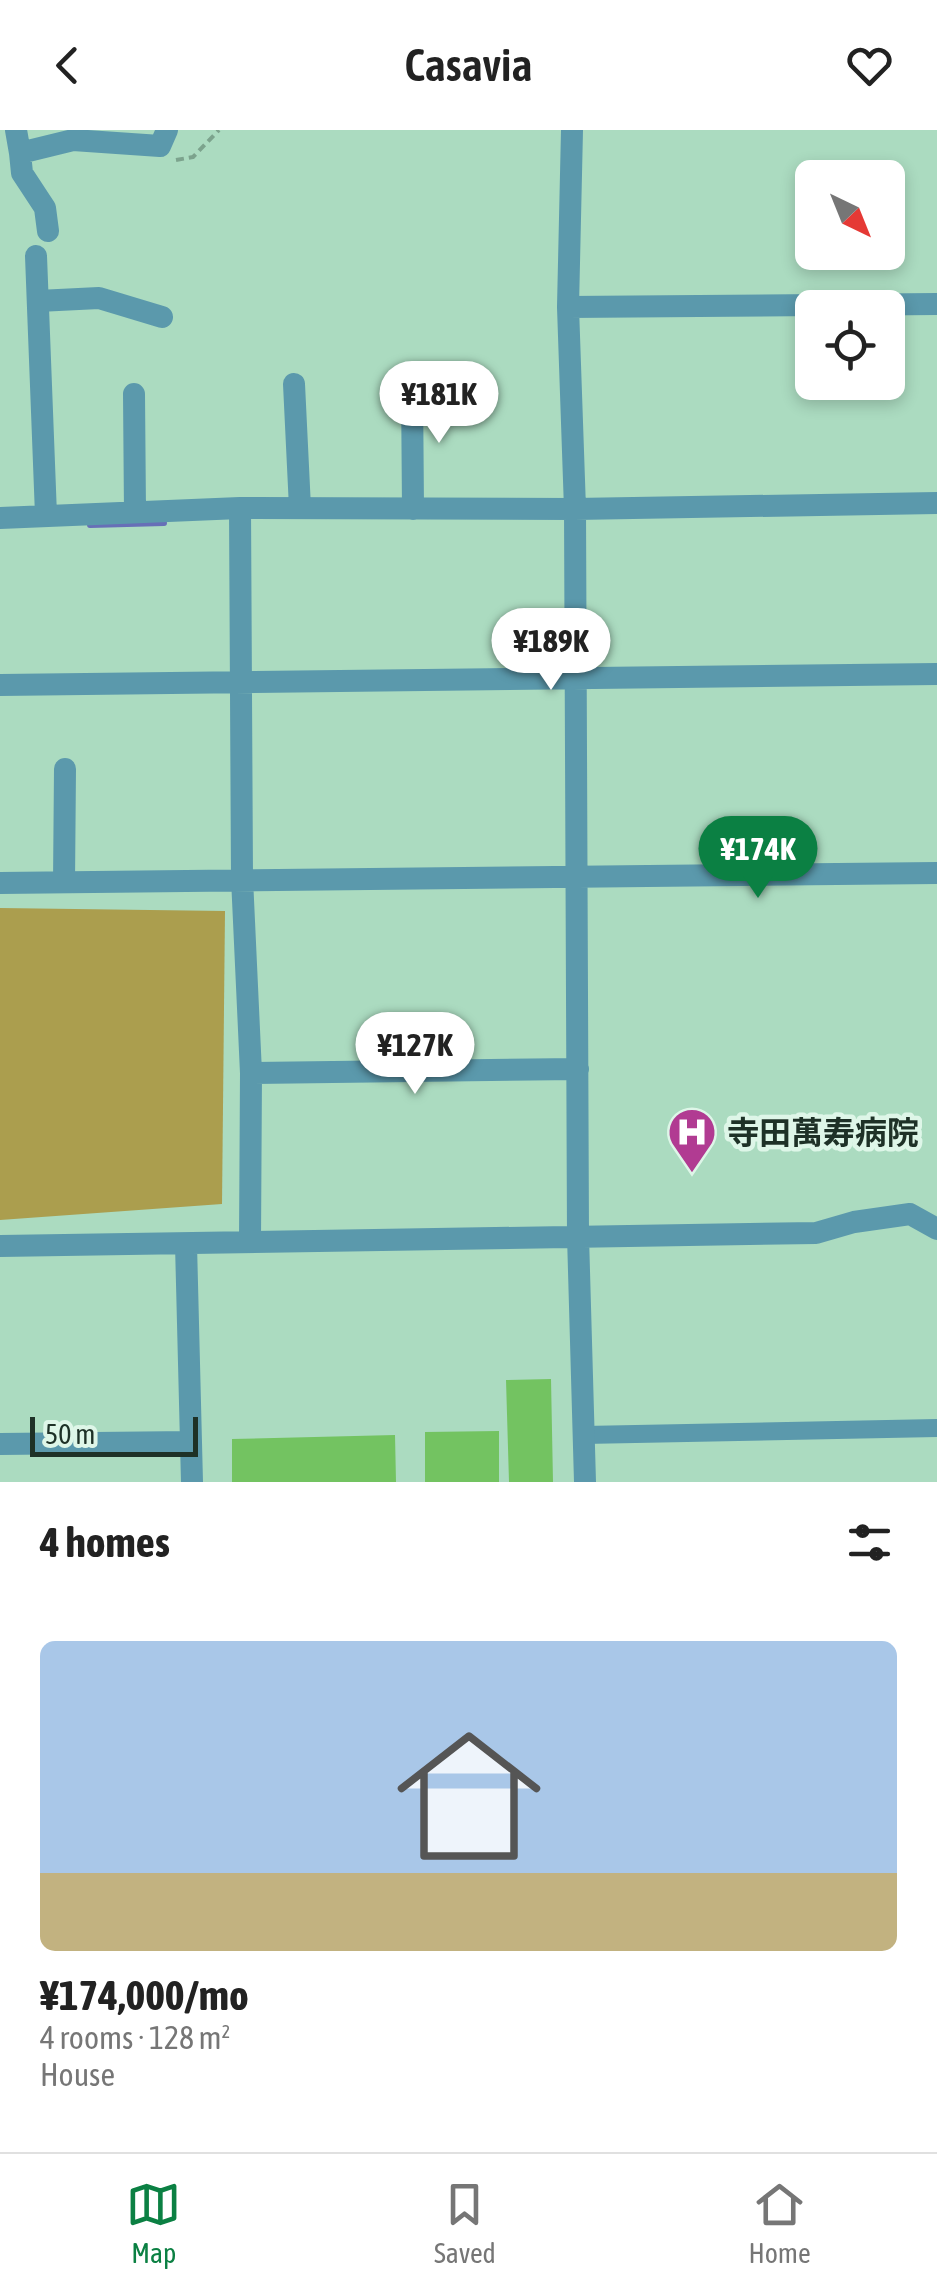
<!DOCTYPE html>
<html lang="en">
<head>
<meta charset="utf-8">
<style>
  body { margin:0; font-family:"Asap Condensed","Noto Sans JP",sans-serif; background:#f6f6f6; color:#222; height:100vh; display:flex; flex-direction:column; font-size:38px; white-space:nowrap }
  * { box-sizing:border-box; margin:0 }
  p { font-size:32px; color:#767676 }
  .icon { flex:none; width:55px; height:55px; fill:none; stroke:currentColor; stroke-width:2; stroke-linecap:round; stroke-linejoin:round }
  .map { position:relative; height:1352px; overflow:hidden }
  .sheet { display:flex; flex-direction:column; background:#fff; flex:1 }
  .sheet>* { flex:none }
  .needle { width:65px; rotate:137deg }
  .tools { position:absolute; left:795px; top:30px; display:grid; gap:20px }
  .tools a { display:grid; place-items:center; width:110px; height:110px; border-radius:15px; background:#fff; box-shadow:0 5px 15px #0003; font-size:50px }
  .scale { position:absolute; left:30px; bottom:25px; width:168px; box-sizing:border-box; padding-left:10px; border:5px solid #1e3127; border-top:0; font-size:28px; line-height:35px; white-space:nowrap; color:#1e3127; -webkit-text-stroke:8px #def6e8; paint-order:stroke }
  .price { position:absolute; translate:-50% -85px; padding:0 22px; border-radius:35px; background:#fff; color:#222; font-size:32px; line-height:65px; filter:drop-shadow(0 2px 5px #0008) }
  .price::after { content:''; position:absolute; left:50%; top:60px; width:30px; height:22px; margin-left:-15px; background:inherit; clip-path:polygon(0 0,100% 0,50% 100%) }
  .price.current { background:#0b8043; color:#fff }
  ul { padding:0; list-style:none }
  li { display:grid; align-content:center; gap:20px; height:530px; padding:0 40px }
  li+li { border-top:2px solid #e0e0e0 }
  li span { display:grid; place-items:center; height:310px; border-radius:15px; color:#555 }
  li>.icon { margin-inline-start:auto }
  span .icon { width:180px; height:180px; fill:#fffc; stroke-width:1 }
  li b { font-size:42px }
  h2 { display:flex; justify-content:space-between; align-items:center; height:120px; padding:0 40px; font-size:42px }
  header { display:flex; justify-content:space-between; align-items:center; height:130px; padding:0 40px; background:#fff; font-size:45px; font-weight:600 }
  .dock { display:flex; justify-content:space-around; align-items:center; height:140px; border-top:2px solid #e0e0e0; background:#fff; font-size:28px; color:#767676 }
  .dock a { display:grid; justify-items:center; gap:5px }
  .dock .current { color:#0b8043 }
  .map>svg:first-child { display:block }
</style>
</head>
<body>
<header><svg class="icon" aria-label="back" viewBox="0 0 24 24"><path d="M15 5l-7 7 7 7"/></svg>Casavia<svg class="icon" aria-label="heart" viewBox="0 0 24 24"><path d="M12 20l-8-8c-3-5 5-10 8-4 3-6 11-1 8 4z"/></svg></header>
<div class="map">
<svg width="937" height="1352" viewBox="0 0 937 1352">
  <rect width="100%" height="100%" fill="#abdbc0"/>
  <path fill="#ab9e4e" d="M0 778 225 781 222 1074 0 1090Z"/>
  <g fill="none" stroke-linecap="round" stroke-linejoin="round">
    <path stroke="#676fb7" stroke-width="6" d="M90 395 164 393"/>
  </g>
  <path fill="#73c361" d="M551 1249 553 1352H509L506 1250Z
    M499 1301V1352H425V1302Z
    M395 1305 396 1352H232V1309Z"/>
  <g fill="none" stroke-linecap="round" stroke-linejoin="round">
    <path stroke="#7ca38d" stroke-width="4" stroke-dasharray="8 5" stroke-linecap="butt" d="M176 30 193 27 219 0"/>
    <path stroke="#5b99ac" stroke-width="18" d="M584 1305 937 1298"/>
    <path stroke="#5b99ac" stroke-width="22" d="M16 0 20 23 73 10 160 16 167 0
      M572 0 568 177 575 379 578 1106 585 1352
      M20 23 22 43 45 78 48 101
      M36 126 46 385
      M38 171 99 168 162 187
      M568 177 937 174
      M294 254 300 378
      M412 255 413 379
      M134 264 135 382
      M240 378 242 748 251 943 250 1111
      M0 388 240 378 575 379 937 373
      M0 555 937 544
      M64 752 65 639
      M0 753 937 743
      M251 943 578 939
      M186 1114 192 1352
      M0 1116 816 1103 854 1092 910 1084 937 1099
      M0 1314 190 1312"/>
  </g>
  <defs>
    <g id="hospital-pin" transform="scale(2.5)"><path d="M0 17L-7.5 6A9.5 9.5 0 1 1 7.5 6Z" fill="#b13b92" stroke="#def6e8"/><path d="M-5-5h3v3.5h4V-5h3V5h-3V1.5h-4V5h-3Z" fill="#fff"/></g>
  </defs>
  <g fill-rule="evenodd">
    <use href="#hospital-pin" x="692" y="1002"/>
  </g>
  <g text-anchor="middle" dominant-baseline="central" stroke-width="9" stroke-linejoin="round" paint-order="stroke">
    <g font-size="32" font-weight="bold" fill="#1e3127" stroke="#def6e8" text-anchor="start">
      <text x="727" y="1002">寺田萬寿病院</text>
    </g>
  </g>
</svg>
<div class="tools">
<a><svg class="needle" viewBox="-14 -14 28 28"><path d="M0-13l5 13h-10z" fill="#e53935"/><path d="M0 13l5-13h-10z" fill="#767676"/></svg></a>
<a><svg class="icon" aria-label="locate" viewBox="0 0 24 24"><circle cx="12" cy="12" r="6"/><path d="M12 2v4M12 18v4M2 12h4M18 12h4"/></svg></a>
</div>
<div class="scale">50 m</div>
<b class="price" style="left:439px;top:316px">¥181K</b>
<b class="price" style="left:551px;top:563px">¥189K</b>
<b class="price current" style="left:758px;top:771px">¥174K</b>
<b class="price" style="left:415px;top:967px">¥127K</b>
</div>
<section class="sheet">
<h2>4 homes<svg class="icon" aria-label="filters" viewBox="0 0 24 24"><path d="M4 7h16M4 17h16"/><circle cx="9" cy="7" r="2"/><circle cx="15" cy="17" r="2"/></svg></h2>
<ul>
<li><span style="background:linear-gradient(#a9c7e8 75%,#c2b280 0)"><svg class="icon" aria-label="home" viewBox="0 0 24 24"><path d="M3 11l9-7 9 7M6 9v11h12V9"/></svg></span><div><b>¥174,000/mo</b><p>4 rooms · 128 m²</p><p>House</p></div></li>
</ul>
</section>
<nav class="dock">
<a class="current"><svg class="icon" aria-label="map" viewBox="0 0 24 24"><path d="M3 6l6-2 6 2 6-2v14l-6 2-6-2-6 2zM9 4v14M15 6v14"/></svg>Map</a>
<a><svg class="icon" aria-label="saved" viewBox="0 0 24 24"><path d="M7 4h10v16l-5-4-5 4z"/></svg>Saved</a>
<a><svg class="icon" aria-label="home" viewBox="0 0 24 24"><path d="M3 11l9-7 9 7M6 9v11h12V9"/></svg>Home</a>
</nav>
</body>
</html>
